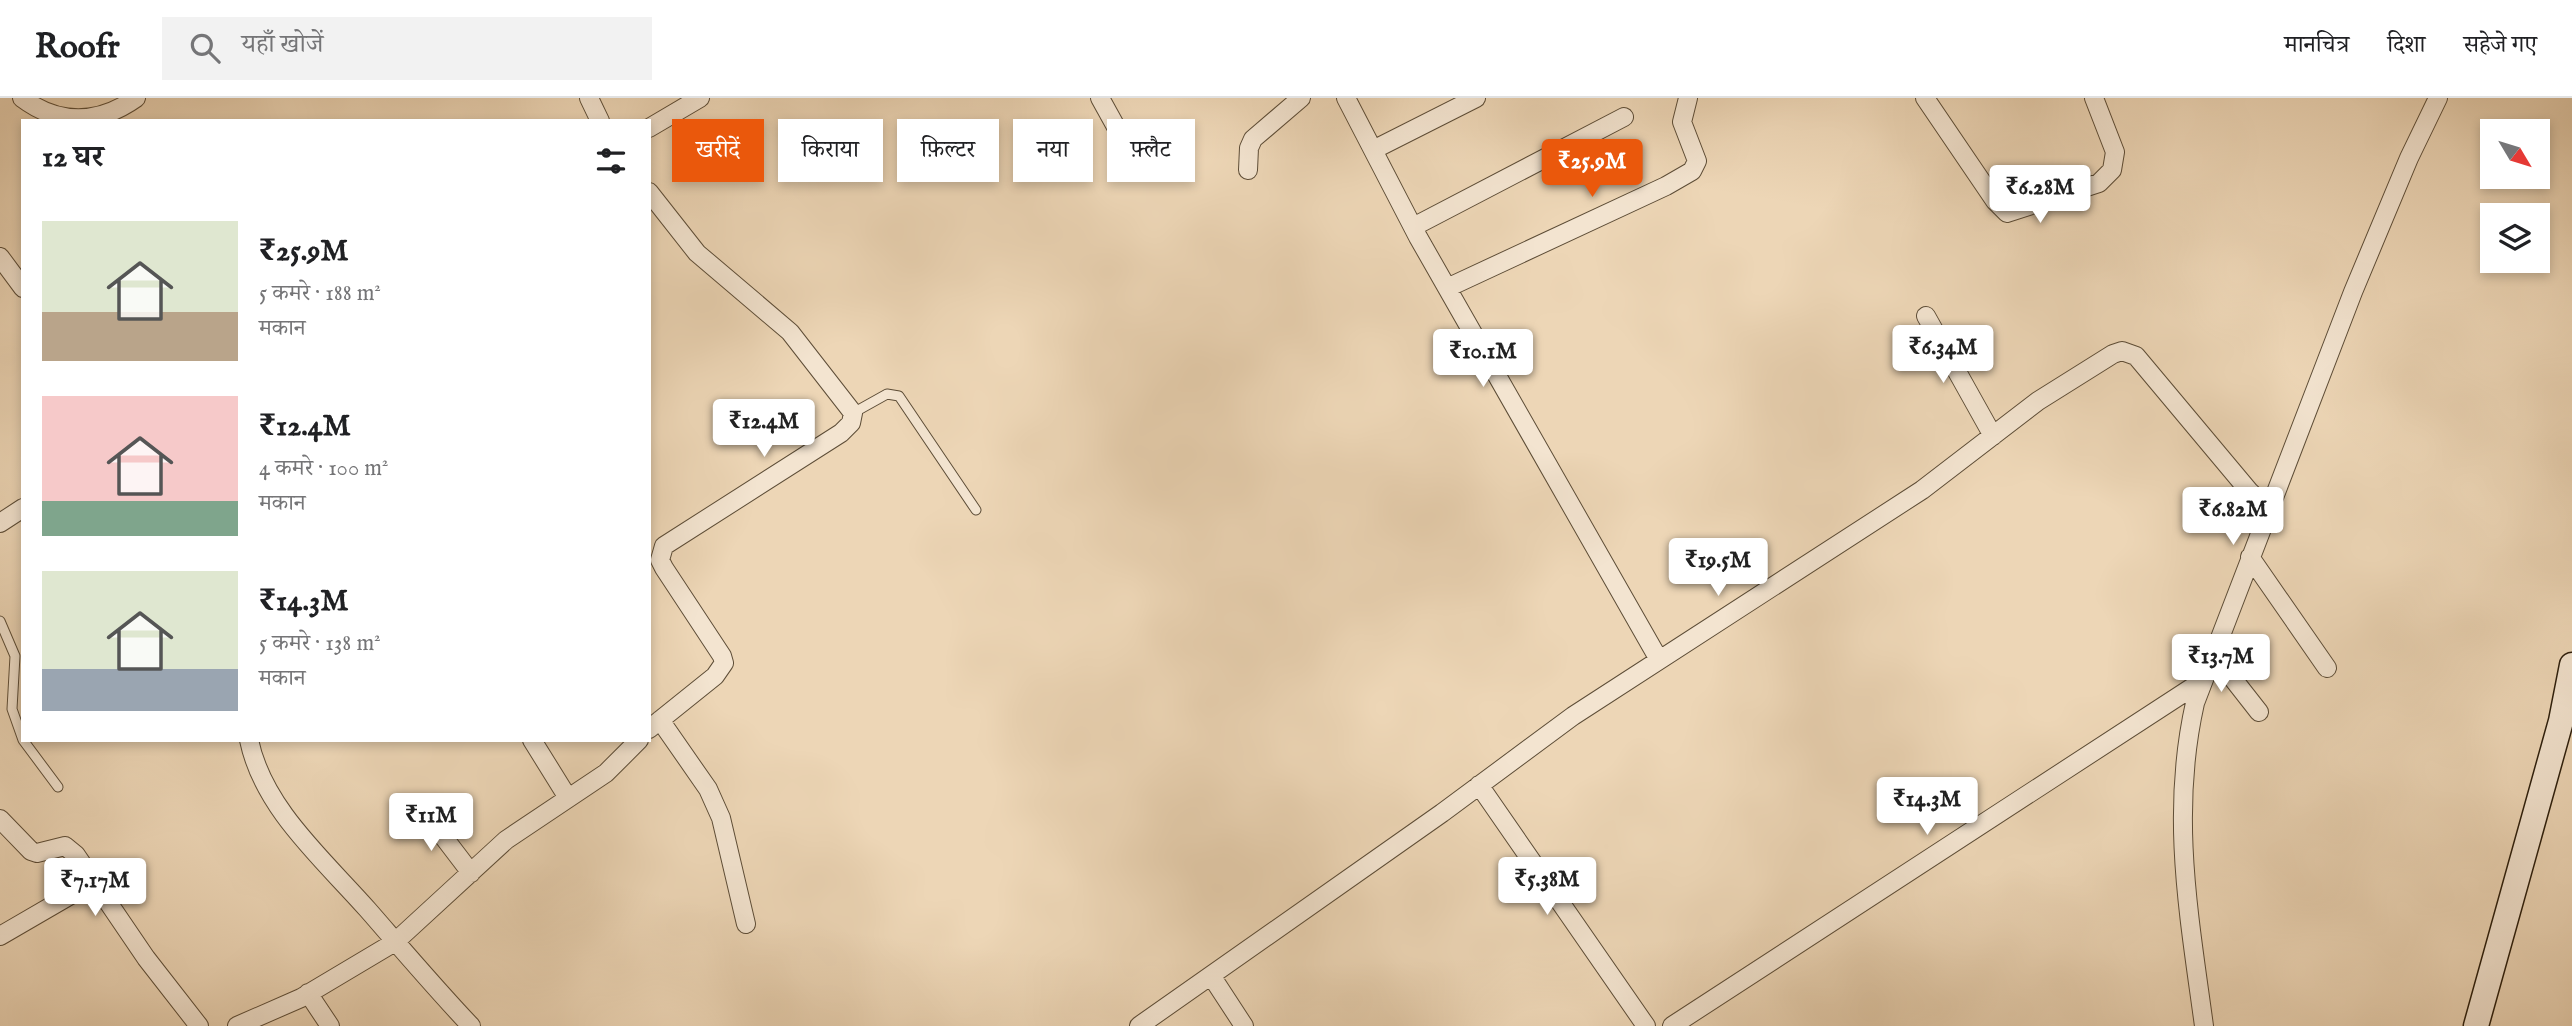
<!DOCTYPE html>
<html lang="hi">
<head>
<meta charset="utf-8">
<style>
  body { margin:0; font-family:"IM FELL English","Noto Serif Devanagari",serif; background:#f2f2f2; color:#202124; height:100vh; display:flex; flex-direction:column; font-size:26px; white-space:nowrap }
  * { box-sizing:border-box; margin:0 }
  p { font-size:23px; color:#757577 }
  .icon { flex:none; width:38px; height:38px; fill:none; stroke:currentColor; stroke-width:2; stroke-linecap:round; stroke-linejoin:round }
  .map { position:relative; flex:1; overflow:hidden }
  .details { position:absolute; left:21px; top:21px; width:630px; height:623px; display:flex; flex-direction:column; background:#fff; border-radius:0px; box-shadow:0 4px 10px #0003 }
  .details>* { flex:none }
  .guide { position:absolute; left:672px; top:21px; width:665px; height:63px; display:flex; gap:14px }
  .needle { width:46px; rotate:128deg }
  .controls { position:absolute; left:2480px; top:21px; display:grid; gap:14px }
  .controls a { display:grid; place-items:center; width:70px; height:70px; border-radius:0px; background:#fff; box-shadow:0 4px 10px #0003; font-size:35px }
  .price { position:absolute; translate:-50% -60px; padding:0 16px; border-radius:7px; background:#fff; color:#222; font-size:23px; line-height:46px; filter:drop-shadow(0 2px 4px #0008) }
  .price::after { content:''; position:absolute; left:50%; top:42px; width:21px; height:16px; margin-left:-10px; background:inherit; clip-path:polygon(0 0,100% 0,50% 100%) }
  .price.selected { background:#ea580c; color:#fff }
  ul { padding:0; list-style:none }
  li { display:flex; align-items:center; gap:21px; height:175px; padding:0 21px }
  li span { display:grid; place-items:center; flex:none; width:196px; height:140px; border-radius:0px; color:#555 }
  li>.icon { margin-inline-start:auto }
  span .icon { width:84px; height:84px; fill:#fffc; stroke-width:1 }
  li b { font-size:30px }
  h2 { display:flex; justify-content:space-between; align-items:center; height:84px; padding:0 21px; font-size:30px }
  .pill { padding:0 24px; border-radius:0px; background:#fff; box-shadow:0 4px 10px #0003; font-size:24px; line-height:63px }
  .pill.selected { background:#ea580c; color:#fff }
  header { display:flex; align-items:center; gap:42px; box-sizing:border-box; height:98px; padding:0 35px; background:#fff; border-bottom:2px solid #e0e0e0 }
  header strong { font-size:33px }
  nav { display:flex; gap:38px; margin-inline-start:auto; font-size:24px }
  .search { width:490px; height:63px; background:#f2f2f2; display:flex; align-items:center; gap:18px; box-sizing:border-box; padding:0 24px; border-radius:0px; color:#757577; font-size:26px }
  .map>svg:first-child { display:block }
</style>
</head>
<body>
<header>
<strong>Roofr</strong>
<div class="search"><svg class="icon" aria-label="search" viewBox="0 0 24 24"><circle cx="10" cy="10" r="6"/><path d="M15 15l6 6"/></svg>यहाँ खोजें</div>
<nav><a>मानचित्र</a><a>दिशा</a><a>सहेजे गए</a></nav>
</header>
<div class="map">
<svg width="2572" height="928" viewBox="0 0 2572 928">
  <rect width="100%" height="100%" fill="#edd6b6"/>
  <filter id="stains"><feTurbulence type="fractalNoise" baseFrequency=".00286" numOctaves="4"/><feColorMatrix values="0 0 0 0 .2 0 0 0 0 .09 0 0 0 0 .02 0 0 0 .5 -.17"/></filter>
  <radialGradient id="worn" r=".72"><stop offset=".6" stop-color="#630" stop-opacity="0"/><stop offset="1" stop-color="#630" stop-opacity=".3"/></radialGradient>
  <g fill="none" stroke-linecap="round" stroke-linejoin="round">
    <g stroke="#5d4d37" stroke-width="11">
      <path id="lane" d="M853 315 887 296 899 298 976 412
        M0 523 15 558 12 611 23 642
        M23 642 58 689"/>
    </g>
    <g stroke="#5d4d37" stroke-width="20">
      <path id="street" d="M22 0C58 27 98 27 136 0
        M589 0 600 23
        M1100 0 1136 65
        M1346 0 1418 139 1658 560
        M1925 0 1995 103 2007 115 2099 85 2112 72 2115 54 2094 0
        M649 30 700 0
        M1373 52 1476 0
        M1248 72 1249 50 1253 41 1301 0
        M649 94 697 155 790 234 853 315 851 325 841 335 664 448 660 462 664 470 722 558 724 565 715 578 649 631
        M1413 129 1624 19
        M0 159 23 190
        M1447 190 1666 88 1692 73 1697 63 1682 24 1688 0
        M1926 218 1993 338
        M0 425 23 410
        M2250 459 2327 570
        M2212 554 2259 614
        M660 622 708 691 721 720 746 826
        M249 642C263 710 323 761 368 812 402 851 435 890 471 928
        M532 642 568 700
        M1479 687 1646 928
        M423 712 471 775
        M0 721 31 753 37 755 65 748 76 757 146 860 199 928
        M0 838 93 784
        M1212 879 1244 928
        M308 895 330 928
        M237 928 301 900 395 844 506 742 606 675 639 642
        M1139 928 1442 715 1573 618 1922 392 2038 303 2113 256 2122 253 2136 258 2249 393 2269 412
        M1672 928 2202 583
        M2204 928C2189 817 2170 716 2195 605L2353 194 2409 60 2438 0"/>
    </g>
    <g stroke="#2d1f0d" stroke-width="27">
      <path id="secondary" d="M2476 928 2561 623 2572 567"/>
    </g>
    <use href="#lane" stroke="#f3e4d0" stroke-width="9"/>
    <use href="#street" stroke="#f3e4d0" stroke-width="18"/>
    <use href="#secondary" stroke="#f3e4d0" stroke-width="24"/>
  </g>
  <rect width="100%" height="100%" filter="url(#stains)"/>
  <rect width="100%" height="100%" fill="url(#worn)"/>
</svg>
<div class="controls">
<a><svg class="needle" viewBox="-14 -14 28 28"><path d="M0-13l5 13h-10z" fill="#e53935"/><path d="M0 13l5-13h-10z" fill="#757577"/></svg></a>
<a><svg class="icon" aria-label="layers" viewBox="0 0 24 24"><path d="M12 4l9 5-9 5-9-5zM3 14l9 5 9-5"/></svg></a>
</div>
<b class="price selected" style="left:1592px;top:101px">₹25.9M</b>
<b class="price" style="left:2040px;top:127px">₹6.28M</b>
<b class="price" style="left:1943px;top:287px">₹6.34M</b>
<b class="price" style="left:1483px;top:291px">₹10.1M</b>
<b class="price" style="left:764px;top:361px">₹12.4M</b>
<b class="price" style="left:2233px;top:449px">₹6.82M</b>
<b class="price" style="left:1718px;top:500px">₹19.5M</b>
<b class="price" style="left:2221px;top:596px">₹13.7M</b>
<b class="price" style="left:1927px;top:739px">₹14.3M</b>
<b class="price" style="left:431px;top:755px">₹11M</b>
<b class="price" style="left:1547px;top:819px">₹5.38M</b>
<b class="price" style="left:95px;top:820px">₹7.17M</b>
<div class="guide">
<a class="pill selected">खरीदें</a>
<a class="pill">किराया</a>
<a class="pill">फ़िल्टर</a>
<a class="pill">नया</a>
<a class="pill">फ़्लैट</a>
</div>
<section class="details">
<h2>12 घर<svg class="icon" aria-label="filters" viewBox="0 0 24 24"><path d="M4 7h16M4 17h16"/><circle cx="9" cy="7" r="2"/><circle cx="15" cy="17" r="2"/></svg></h2>
<ul>
<li><span style="background:linear-gradient(#dfe7d0 65%,#b9a48a 0)"><svg class="icon" aria-label="home" viewBox="0 0 24 24"><path d="M3 11l9-7 9 7M6 9v11h12V9"/></svg></span><div><b>₹25.9M</b><p>5 कमरे · 188 m²</p><p>मकान</p></div></li>
<li><span style="background:linear-gradient(#f6c9c9 75%,#7fa58c 0)"><svg class="icon" aria-label="home" viewBox="0 0 24 24"><path d="M3 11l9-7 9 7M6 9v11h12V9"/></svg></span><div><b>₹12.4M</b><p>4 कमरे · 100 m²</p><p>मकान</p></div></li>
<li><span style="background:linear-gradient(#dfe7d0 70%,#9aa5b1 0)"><svg class="icon" aria-label="home" viewBox="0 0 24 24"><path d="M3 11l9-7 9 7M6 9v11h12V9"/></svg></span><div><b>₹14.3M</b><p>5 कमरे · 138 m²</p><p>मकान</p></div></li>
</ul>
</section>
</div>
</body>
</html>
